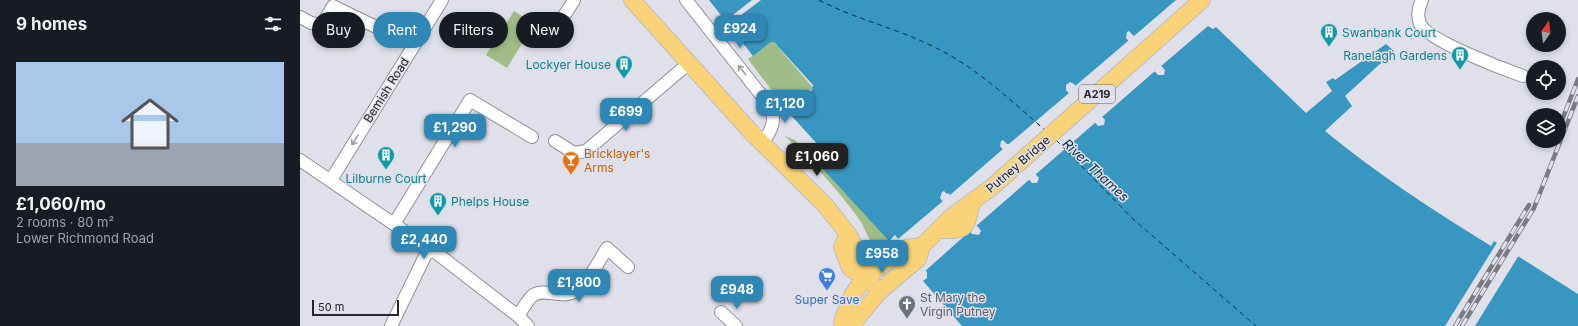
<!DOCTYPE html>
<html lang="en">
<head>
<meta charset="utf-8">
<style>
  body { margin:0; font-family:Inter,sans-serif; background:#242831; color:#f1f3f6; height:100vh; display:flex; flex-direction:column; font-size:15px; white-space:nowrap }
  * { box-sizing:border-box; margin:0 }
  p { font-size:13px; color:#9ea1a6 }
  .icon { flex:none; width:22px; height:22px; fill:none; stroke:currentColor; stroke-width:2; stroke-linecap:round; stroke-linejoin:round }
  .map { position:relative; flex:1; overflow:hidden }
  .sheet { display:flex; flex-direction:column; background:#171b24; width:300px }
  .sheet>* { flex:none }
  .guide { position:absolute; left:12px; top:12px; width:380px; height:36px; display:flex; gap:8px }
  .needle { width:26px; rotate:14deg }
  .controls { position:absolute; left:1226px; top:12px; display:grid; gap:8px }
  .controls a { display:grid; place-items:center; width:40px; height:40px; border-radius:50%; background:#171b24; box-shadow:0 2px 6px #0003; font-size:20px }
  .scale { position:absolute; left:12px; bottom:10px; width:87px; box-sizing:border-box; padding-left:4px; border:2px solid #252629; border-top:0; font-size:11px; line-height:14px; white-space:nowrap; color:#252629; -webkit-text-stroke:3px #dfe0e9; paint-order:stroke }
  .price { position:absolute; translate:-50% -34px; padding:0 9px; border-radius:8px; background:#2f87b6; color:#fff; font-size:13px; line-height:26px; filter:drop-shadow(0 1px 2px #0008) }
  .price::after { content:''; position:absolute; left:50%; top:24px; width:12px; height:9px; margin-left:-6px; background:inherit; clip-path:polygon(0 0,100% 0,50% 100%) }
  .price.active { background:#222; color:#fff }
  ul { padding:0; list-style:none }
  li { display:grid; align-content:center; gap:8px; height:212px; padding:0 16px }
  li span { display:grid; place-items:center; height:124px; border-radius:0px; color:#555 }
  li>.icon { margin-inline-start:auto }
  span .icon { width:72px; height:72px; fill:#fffc; stroke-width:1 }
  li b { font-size:17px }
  h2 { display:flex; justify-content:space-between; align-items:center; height:48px; padding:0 16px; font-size:17px }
  .pill { padding:0 14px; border-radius:18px; background:#171b24; box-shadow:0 2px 6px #0003; font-size:14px; line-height:36px }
  .pill.active { background:#2f87b6; color:#fff }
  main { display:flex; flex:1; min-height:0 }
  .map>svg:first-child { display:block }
</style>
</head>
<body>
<main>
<section class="sheet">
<h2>9 homes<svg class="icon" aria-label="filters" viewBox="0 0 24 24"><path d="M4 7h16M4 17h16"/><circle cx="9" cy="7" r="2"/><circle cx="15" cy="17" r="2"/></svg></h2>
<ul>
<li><span style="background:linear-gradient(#a9c7e8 65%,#9aa5b1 0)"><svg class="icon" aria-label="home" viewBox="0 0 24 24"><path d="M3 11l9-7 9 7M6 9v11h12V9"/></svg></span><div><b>£1,060/mo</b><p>2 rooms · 80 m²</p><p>Lower Richmond Road</p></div></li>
</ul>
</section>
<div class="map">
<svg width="1278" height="326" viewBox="0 0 1278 326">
  <rect width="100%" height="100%" fill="#dfe0e9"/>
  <path fill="#a0bd87" d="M214 11 234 24 207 68 186 55Z
    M471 42H474L513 88 488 112 448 59Z
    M485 136 495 140 559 206 589 241 583 247C569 248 566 228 559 219 539 191 510 159 485 136Z"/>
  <path fill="#3897c0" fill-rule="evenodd" d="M409 0H885L913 29 916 27 1006 113 1032 91 1026 82 1033 78 1035 80 1086 44 1094 51 1045 96 1052 106 1025 131C1077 174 1133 210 1191 246L1194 241 1278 294V326H662L623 281 627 278V272L595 235 589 241 522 168 531 159 488 112 512 90 513 85 474 42H471L453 56ZM829 31 865 70 864 75H858L826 38 827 32ZM770 82 774 84 805 120 804 125 798 126 766 90V85ZM703 140 739 178 737 183H732L700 146 701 141ZM644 191 679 228 681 231 679 235 672 234 640 198 642 192Z"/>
  <path fill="#dfe0e9" d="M452 0H461L428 25 425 21Z
    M876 0H888L913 26 917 25 913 29 908 26 860 67 832 35 834 36Z
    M828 38 858 72 855 71 801 118 802 120 774 87 828 41Z
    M769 90 798 124 796 122 735 175 736 177 706 144H709L769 93Z
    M703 146 732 180 730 179 675 227 646 195 648 193 650 195 703 149Z
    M643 198 673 232 670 231 624 272 595 238 598 239 643 201Z
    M1198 241 1219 255 1175 326H1145Z"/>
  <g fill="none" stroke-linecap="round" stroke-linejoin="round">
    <path stroke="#042f41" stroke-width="1" stroke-dasharray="5 4" stroke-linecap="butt" d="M519 0C555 19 596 28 632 46 675 66 709 99 745 130
      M756 140 832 218 956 326"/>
    <g stroke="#8f9098" stroke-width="14">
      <path id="minor" d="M386 0 469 105C477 120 472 130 462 143
        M1122 0C1118 8 1117 16 1120 24 1129 41 1203 69 1223 76
        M0 17 11 23 22 25 33 6C60 20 87 31 113 46
        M259 24 274 0
        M22 25 39 35
        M255 141 274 153 286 151 389 63
        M0 160 139 255 218 316 228 326
        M31 180 142 0
        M94 224 170 100 232 137
        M421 312 436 326
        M218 316C222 310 227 301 232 296 243 287 261 299 274 292 287 285 299 261 307 248L328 267
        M91 326 129 248"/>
    </g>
    <g stroke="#bebebf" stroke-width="18">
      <path id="major" d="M332 0 452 133 525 205 548 234 565 266V277
        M639 230C668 230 665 230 672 203
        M548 234 542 247 550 268 571 282
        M542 326 543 318 553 294 565 277 607 248 622 246
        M548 326 555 321 580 291 618 259 622 246 651 217 692 187 902 0"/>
    </g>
    <use href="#minor" stroke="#fff" stroke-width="12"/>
    <use href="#major" stroke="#fad378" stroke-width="16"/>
    <g stroke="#7a7b81" stroke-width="4.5">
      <path id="rail" d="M1259 128 1278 79
        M1155 326 1229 205
        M1162 326 1234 208 1278 96"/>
    </g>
    <use href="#rail" stroke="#dfe0e9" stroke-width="3" stroke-dasharray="9" stroke-linecap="butt"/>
  </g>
  <defs><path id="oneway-shaft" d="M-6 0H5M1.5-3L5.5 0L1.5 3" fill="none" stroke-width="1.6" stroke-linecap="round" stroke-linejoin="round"/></defs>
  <g stroke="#9d9d9f">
    <use href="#oneway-shaft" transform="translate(442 70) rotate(-129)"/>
    <use href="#oneway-shaft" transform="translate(55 140) rotate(122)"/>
  </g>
  <defs>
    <g id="building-pin" transform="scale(0.9)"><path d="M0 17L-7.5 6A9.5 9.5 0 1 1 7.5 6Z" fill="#0f9aa8" stroke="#dfe0e9"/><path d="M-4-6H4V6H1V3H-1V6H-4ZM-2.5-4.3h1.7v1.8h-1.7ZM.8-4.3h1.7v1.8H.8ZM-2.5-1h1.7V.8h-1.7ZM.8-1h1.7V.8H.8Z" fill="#fff"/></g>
    <g id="bar-pin" transform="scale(0.9)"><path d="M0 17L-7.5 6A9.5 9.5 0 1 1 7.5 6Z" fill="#e8710a" stroke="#dfe0e9"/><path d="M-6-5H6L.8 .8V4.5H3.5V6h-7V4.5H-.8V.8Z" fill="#fff"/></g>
    <g id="supermarket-pin" transform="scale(0.9)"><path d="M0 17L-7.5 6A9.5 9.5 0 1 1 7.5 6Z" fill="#3f7fe0" stroke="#dfe0e9"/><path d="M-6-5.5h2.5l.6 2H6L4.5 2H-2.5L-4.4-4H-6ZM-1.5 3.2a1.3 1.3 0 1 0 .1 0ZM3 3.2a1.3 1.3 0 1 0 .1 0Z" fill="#fff"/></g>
    <g id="church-pin" transform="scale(0.9)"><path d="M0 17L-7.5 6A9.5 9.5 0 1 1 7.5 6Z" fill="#6b7280" stroke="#dfe0e9"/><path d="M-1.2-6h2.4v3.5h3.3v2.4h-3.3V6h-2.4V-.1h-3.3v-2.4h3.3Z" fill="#fff"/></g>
  </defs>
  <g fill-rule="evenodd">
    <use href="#building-pin" x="1029" y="32"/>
    <use href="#building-pin" x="1160" y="55"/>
    <use href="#building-pin" x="324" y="64"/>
    <use href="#building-pin" x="86" y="155"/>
    <use href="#bar-pin" x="271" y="160"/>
    <use href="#building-pin" x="138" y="201"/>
    <use href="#supermarket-pin" x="527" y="276"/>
    <use href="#church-pin" x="607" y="304"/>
  </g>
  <g text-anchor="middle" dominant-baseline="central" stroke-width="3" stroke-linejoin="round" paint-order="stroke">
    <rect fill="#dfe0e9" stroke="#5d5e63" stroke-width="1" x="779" y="85" width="36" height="18" rx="3"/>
    <g font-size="11" font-weight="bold" fill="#252629">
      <text x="797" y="94">A219</text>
    </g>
    <g font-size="12" fill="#0d838f" stroke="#dfe0e9" text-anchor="start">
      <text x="1042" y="32">Swanbank Court</text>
      <text x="1147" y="55" text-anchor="end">Ranelagh Gardens</text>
      <text x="311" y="64" text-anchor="end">Lockyer House</text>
      <text x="86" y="178" text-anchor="middle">Lilburne Court</text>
      <text x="151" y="201">Phelps House</text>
    </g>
    <g font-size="12" fill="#252629" stroke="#dfe0e9">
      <text transform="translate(86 90) rotate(-58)">Bemish Road</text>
      <text transform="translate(718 164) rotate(-41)">Putney Bridge</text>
    </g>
    <g font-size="12" fill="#c56008" stroke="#dfe0e9" text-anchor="start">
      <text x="284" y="153">Bricklayer's<tspan x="284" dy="14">Arms</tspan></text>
    </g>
    <g font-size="12" fill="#5b616d" stroke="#dfe0e9" text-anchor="start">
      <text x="620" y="297">St Mary the<tspan x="620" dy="14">Virgin Putney</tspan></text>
    </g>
    <g font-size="12" fill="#366cbe" stroke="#dfe0e9">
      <text x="527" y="299">Super Save</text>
    </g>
    <g font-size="13" font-style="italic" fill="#042f41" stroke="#dfe0e9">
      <text transform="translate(796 170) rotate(43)">River Thames</text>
    </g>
  </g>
</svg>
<div class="controls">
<a><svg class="needle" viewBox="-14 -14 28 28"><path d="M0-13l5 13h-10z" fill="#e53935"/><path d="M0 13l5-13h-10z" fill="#9ea1a6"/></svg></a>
<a><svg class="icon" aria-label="locate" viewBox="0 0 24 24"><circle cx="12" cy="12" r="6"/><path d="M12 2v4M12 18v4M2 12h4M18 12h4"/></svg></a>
<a><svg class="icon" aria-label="layers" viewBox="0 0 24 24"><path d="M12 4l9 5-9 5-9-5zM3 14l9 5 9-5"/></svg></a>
</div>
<div class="scale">50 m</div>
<b class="price" style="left:440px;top:49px">£924</b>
<b class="price" style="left:485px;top:124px">£1,120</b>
<b class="price" style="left:326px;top:132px">£699</b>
<b class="price" style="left:155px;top:148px">£1,290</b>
<b class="price active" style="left:517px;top:177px">£1,060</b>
<b class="price" style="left:124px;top:260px">£2,440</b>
<b class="price" style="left:582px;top:274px">£958</b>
<b class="price" style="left:279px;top:303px">£1,800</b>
<b class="price" style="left:437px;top:310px">£948</b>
<div class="guide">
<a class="pill">Buy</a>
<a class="pill active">Rent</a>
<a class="pill">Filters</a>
<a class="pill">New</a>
</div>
</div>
</main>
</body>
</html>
